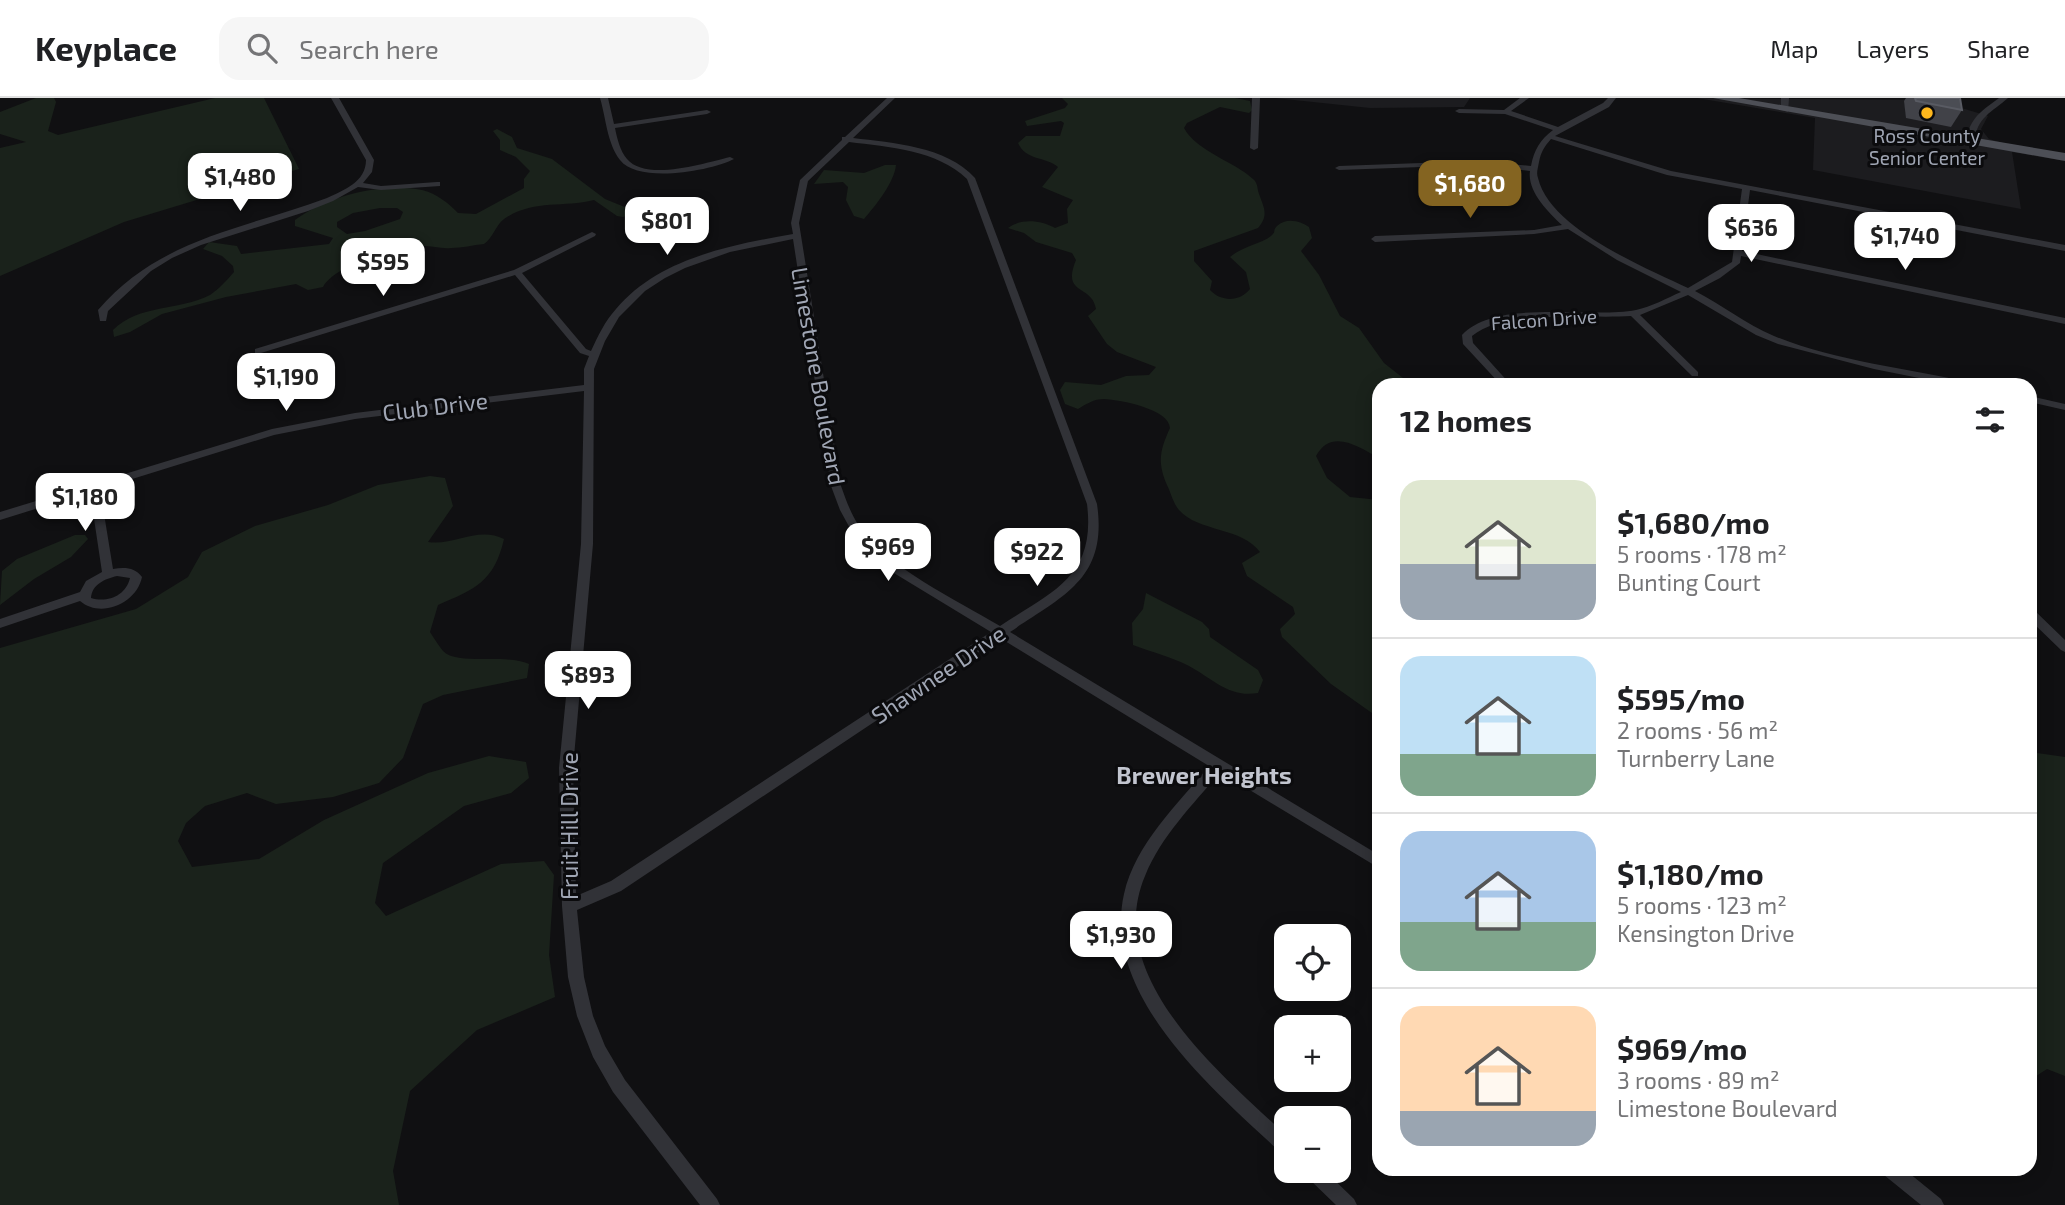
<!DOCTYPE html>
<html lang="en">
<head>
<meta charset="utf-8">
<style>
  body { margin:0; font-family:"Exo 2",sans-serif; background:#f6f6f6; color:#202124; height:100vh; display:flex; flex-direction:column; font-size:26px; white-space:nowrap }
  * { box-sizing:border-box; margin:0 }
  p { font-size:23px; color:#757577 }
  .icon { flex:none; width:38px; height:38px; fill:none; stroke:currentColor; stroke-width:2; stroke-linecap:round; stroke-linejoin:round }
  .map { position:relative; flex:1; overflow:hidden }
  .side { position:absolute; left:1372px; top:280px; width:665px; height:798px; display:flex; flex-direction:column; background:#fff; border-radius:21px; box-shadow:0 4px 18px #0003 }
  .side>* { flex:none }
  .buttons { position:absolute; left:1274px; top:826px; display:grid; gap:14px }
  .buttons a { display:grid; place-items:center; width:77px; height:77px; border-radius:14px; background:#fff; box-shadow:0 4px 18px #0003; font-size:35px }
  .price { position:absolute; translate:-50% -60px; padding:0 16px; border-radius:14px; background:#fff; color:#222; font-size:23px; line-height:46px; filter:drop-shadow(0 2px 4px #0008) }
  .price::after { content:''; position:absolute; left:50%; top:42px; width:21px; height:16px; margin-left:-10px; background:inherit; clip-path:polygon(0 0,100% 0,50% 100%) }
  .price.selected { background:#846421; color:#fff }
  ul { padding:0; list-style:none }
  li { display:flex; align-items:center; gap:21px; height:175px; padding:0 28px }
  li+li { border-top:2px solid #e0e0e0 }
  li span { display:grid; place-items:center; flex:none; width:196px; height:140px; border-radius:21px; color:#555 }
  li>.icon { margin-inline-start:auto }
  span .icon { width:84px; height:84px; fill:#fffc; stroke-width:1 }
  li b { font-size:30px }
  h2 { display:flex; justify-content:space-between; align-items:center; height:84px; padding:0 28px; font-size:30px }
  header { display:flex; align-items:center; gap:42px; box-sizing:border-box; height:98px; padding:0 35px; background:#fff; border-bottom:2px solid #e0e0e0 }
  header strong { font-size:33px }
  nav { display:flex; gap:38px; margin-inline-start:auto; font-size:24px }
  .search { width:490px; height:63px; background:#f6f6f6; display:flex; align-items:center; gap:18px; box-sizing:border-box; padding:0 24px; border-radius:21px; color:#757577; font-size:26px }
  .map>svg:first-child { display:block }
</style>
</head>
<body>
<header>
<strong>Keyplace</strong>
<div class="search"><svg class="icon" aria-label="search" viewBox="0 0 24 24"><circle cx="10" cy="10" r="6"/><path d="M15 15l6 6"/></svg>Search here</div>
<nav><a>Map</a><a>Layers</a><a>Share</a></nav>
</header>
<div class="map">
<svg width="2065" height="1107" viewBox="0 0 2065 1107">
  <rect width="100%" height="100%" fill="#101012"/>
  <path fill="#1c1c1f" d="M1275 0H1470L1464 9 1370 10Z
    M1697 0 1935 2 1988 18 1981 31 1989 41 2065 63 2012 54 2021 111 1813 72 1815 20Z"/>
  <path fill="#1a221b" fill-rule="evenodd" d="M36 0H54L56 4 48 33 58 37 215 0H264L299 71 124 124 0 178V50L26 44 0 36V14Z
    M1062 0H1235L1250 3 1252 12 1249 15 1220 9 1187 25 1184 30C1196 53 1235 64 1253 81 1258 85 1257 90 1259 96 1264 110 1269 117 1258 130L1194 153V163L1212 183 1210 192C1221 204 1240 204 1250 191L1246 174 1230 159C1243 148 1261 146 1271 138 1277 133 1272 133 1277 128 1287 119 1300 123 1309 129L1312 140 1301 153 1319 177 1340 218 1359 230 1384 265 1412 287H1379V360C1358 348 1331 330 1316 358L1327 380 1350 399 1379 402V620L1331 586 1282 539 1280 531 1295 516 1293 509 1247 478 1242 465 1260 454C1242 429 1198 434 1179 412 1173 405 1171 395 1167 387 1157 364 1160 352 1170 330 1169 311 1121 302 1104 301 1094 301 1086 306 1078 311L1065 306 1060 292 1065 284 1101 287 1126 278 1149 277 1156 269 1117 254 1107 246 1088 218 1096 211C1092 186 1061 198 1076 162L1072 155 1036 144 1024 135 1008 130C1021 120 1041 122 1055 130L1068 125 1067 111 1073 102 1042 89 1058 69C1045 58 1026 63 1018 45L1026 38H1060L1064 25 1061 23 1027 28 1025 23 1065 10 1068 6Z
    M497 31 512 39 517 50 552 61 605 101 627 110 667 107 623 119 617 118 594 102C562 110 533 101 504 121 495 128 493 140 484 146 473 147 462 150 451 150 442 151 432 148 423 148 397 151 335 166 323 189L308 192 296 186 226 199 162 216 130 234 114 239 113 232C139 206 179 213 210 197 219 191 227 182 234 174L233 168 222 158 203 151 209 144 237 148 241 156 329 146 333 140 295 128V122C328 98 382 84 422 92 436 95 448 105 458 115L476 116 524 90V81L530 73 516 59 500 52V42L493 33ZM380 110H397L403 114 400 121 365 133 347 136 337 129V124L353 115Z
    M885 67H896C894 85 876 107 864 121L854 118 846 102 848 89 843 84 814 86 824 72 864 75Z
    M430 378 445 380 453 408 428 444C454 448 478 428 504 441 494 484 475 491 438 507L430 534C434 540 438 547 443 553 457 568 505 555 529 566L527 580 443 597 423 606 403 660 379 685 333 699 276 706 247 695 205 708 186 725 178 743 192 769 259 761 324 722 428 675 489 658 526 664 529 680 511 695 464 708 383 765 375 805 386 818 501 766 544 763 554 777 549 857 555 899 477 932 410 993 393 1073 399 1107H0V550L136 511 188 479 202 454 255 428 328 407 378 387Z
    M75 437H85L88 441 71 459 34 481 0 507 2 473 17 461Z
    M1146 495 1202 524 1209 531 1210 539 1258 572 1263 582 1258 595C1229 600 1213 581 1189 568 1172 559 1151 554 1133 547L1132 525 1143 511Z
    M2030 654 2065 659V978L2047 971 2030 982Z"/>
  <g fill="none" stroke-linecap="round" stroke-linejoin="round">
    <path fill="#313237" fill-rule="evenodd" d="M331 0H339L374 62 372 74 363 85 381 88 437 84H440V88L381 92 358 89 333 103 308 113 201 147 172 160 151 173 108 213 106 223H100L98 212C160 140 244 131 327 100 344 92 366 84 366 62Z
      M600 0H608L614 26 707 12 711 14 707 16 615 30C617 40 620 53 627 61 646 84 705 65 730 59L734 61C711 73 638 86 620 62 607 45 606 20 600 0Z
      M887 0H895L853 40C893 45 946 48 975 80L1097 406C1108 481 1063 498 1010 534L1379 757V770L1220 674C1193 707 1161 738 1145 778 1102 879 1221 976 1286 1037V1056L1280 1054C1214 992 1101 898 1124 796 1135 746 1178 706 1209 668L1000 540 621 793 577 812 584 879 593 918 605 948 625 982 717 1101 720 1107H700L613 994 593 959 577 918 568 879 562 808 559 670 581 446 584 293 355 321 274 337 100 391 113 471C124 469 135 469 142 479 137 505 101 521 80 503L0 530V521L80 494 86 483 102 474 90 394 0 422V414L272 331 355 315 584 287V271L589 258 580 255 515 177 261 255H255V251L514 172 592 134 596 136 595 138 522 175 586 251 591 253C598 238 605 223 616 211 659 160 731 147 793 136L791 125 800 82 842 42V39H845ZM849 44C889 49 937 52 967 81L1087 406C1096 479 1053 493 1000 528 955 501 889 471 859 428 851 416 846 402 841 388L799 125 808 83ZM793 141 831 388 840 412 852 434 884 469 991 534 611 783 576 798 573 670 593 446 594 271 605 243 619 219 645 193 665 180 685 170 730 154ZM117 478 130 480C126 498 107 505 91 500 92 486 105 481 117 478Z
      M1252 0H1260L1258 50 1254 52 1250 50Z
      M1520 0H1529L1511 13 1558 29 1603 5 1608 0H1616L1609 9 1555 38 1671 73 2065 147V153L1750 92 1742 153 2065 220V226L1741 158 1740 165 1720 180 1695 193C1722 207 1746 226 1774 238 1835 263 1904 270 1968 284L1973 287H1954L1874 271 1778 246 1756 237 1688 197 1640 217 1698 274V278H1692L1631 218C1589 221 1504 211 1472 238L1473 245 1511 287H1501L1463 246 1462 237C1497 200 1589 221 1636 212 1651 209 1667 200 1681 194L1617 162 1568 131 1534 136 1375 144 1371 141 1375 138 1534 132 1562 127C1548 114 1527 93 1530 73L1476 67 1339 72 1335 70 1339 68 1476 63 1531 68C1534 52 1540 42 1553 32L1505 16 1459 15 1455 13 1459 11 1504 12ZM1551 41 1667 77 1742 91 1732 164 1688 190C1644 169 1550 131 1538 80 1536 75 1538 70 1539 64 1541 54 1544 49 1551 41Z
      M1781 0H1789L1788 14 1781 12Z
      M1999 0H2008C1992 14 1976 20 1975 43L1968 45C1965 23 1984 11 1999 0Z
      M2030 298 2065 306V312L2030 304Z
      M2030 511 2034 512 2065 542V554L2061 552 2030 522Z
      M1881 1071H1904L1941 1101 1944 1107H1921L1884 1077Z
      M1305 1073H1325L1354 1101 1357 1107H1336L1307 1079Z"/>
    <path fill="#4d4f56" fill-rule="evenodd" d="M1713 0H1739L2065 55V63Z"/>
  </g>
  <path fill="#414248" d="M1906 0H1960L1962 12 1951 29 1906 20 1904 3Z"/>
  <path fill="#4b4d54" stroke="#595b63" stroke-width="2" d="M1915 0H1960L1962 12 1916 3Z"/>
  <circle fill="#feb71d" stroke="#0b0b0d" stroke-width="2.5" cx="1927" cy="15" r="7"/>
  <g text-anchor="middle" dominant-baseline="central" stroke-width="6" stroke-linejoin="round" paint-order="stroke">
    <g font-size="19" fill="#a0a6b4" stroke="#0b0b0d">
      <text x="1927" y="37">Ross County<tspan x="1927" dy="22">Senior Center</tspan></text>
    </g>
    <g font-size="19" fill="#a0a6b4" stroke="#0b0b0d">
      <text transform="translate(1544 221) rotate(-4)">Falcon Drive</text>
    </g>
    <g font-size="23" fill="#a0a6b4" stroke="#0b0b0d">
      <text transform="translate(819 278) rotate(80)">Limestone Boulevard</text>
      <text transform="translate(435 308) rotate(-7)">Club Drive</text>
      <text transform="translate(938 576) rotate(-34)">Shawnee Drive</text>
      <text transform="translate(569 728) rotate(-90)">Fruit Hill Drive</text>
    </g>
    <g font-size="24" font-weight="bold" fill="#c2c5cf" stroke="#0b0b0d">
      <text x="1204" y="676">Brewer Heights</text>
    </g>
  </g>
</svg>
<div class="buttons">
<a><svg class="icon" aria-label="locate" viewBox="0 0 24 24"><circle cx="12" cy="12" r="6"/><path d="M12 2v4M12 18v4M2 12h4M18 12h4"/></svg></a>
<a>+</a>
<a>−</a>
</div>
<b class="price" style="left:240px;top:115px">$1,480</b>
<b class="price selected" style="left:1470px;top:122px">$1,680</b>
<b class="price" style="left:667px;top:159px">$801</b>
<b class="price" style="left:1751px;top:166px">$636</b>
<b class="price" style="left:1905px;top:174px">$1,740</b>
<b class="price" style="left:383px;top:200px">$595</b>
<b class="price" style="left:286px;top:315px">$1,190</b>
<b class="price" style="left:85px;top:435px">$1,180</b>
<b class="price" style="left:888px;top:485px">$969</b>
<b class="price" style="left:1037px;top:490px">$922</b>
<b class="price" style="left:588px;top:613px">$893</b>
<b class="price" style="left:1121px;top:873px">$1,930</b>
<section class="side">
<h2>12 homes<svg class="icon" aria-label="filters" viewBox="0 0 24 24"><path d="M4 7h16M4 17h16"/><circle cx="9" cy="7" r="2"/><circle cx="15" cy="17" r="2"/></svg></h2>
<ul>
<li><span style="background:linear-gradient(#dfe7d0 60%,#9aa5b1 0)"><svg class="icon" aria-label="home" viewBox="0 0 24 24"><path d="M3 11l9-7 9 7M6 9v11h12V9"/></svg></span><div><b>$1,680/mo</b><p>5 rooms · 178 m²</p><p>Bunting Court</p></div></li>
<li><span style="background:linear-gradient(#bfe0f5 70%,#7fa58c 0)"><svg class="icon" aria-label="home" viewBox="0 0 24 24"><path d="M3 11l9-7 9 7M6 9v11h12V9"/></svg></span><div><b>$595/mo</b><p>2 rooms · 56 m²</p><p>Turnberry Lane</p></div></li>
<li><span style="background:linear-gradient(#a9c7e8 65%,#7fa58c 0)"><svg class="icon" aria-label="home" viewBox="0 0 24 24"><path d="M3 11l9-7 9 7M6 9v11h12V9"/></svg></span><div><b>$1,180/mo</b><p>5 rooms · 123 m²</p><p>Kensington Drive</p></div></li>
<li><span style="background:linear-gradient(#ffd9b3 75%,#9aa5b1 0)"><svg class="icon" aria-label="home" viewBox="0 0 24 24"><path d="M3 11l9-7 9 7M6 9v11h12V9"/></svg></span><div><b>$969/mo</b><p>3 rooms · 89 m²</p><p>Limestone Boulevard</p></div></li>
</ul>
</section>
</div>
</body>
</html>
